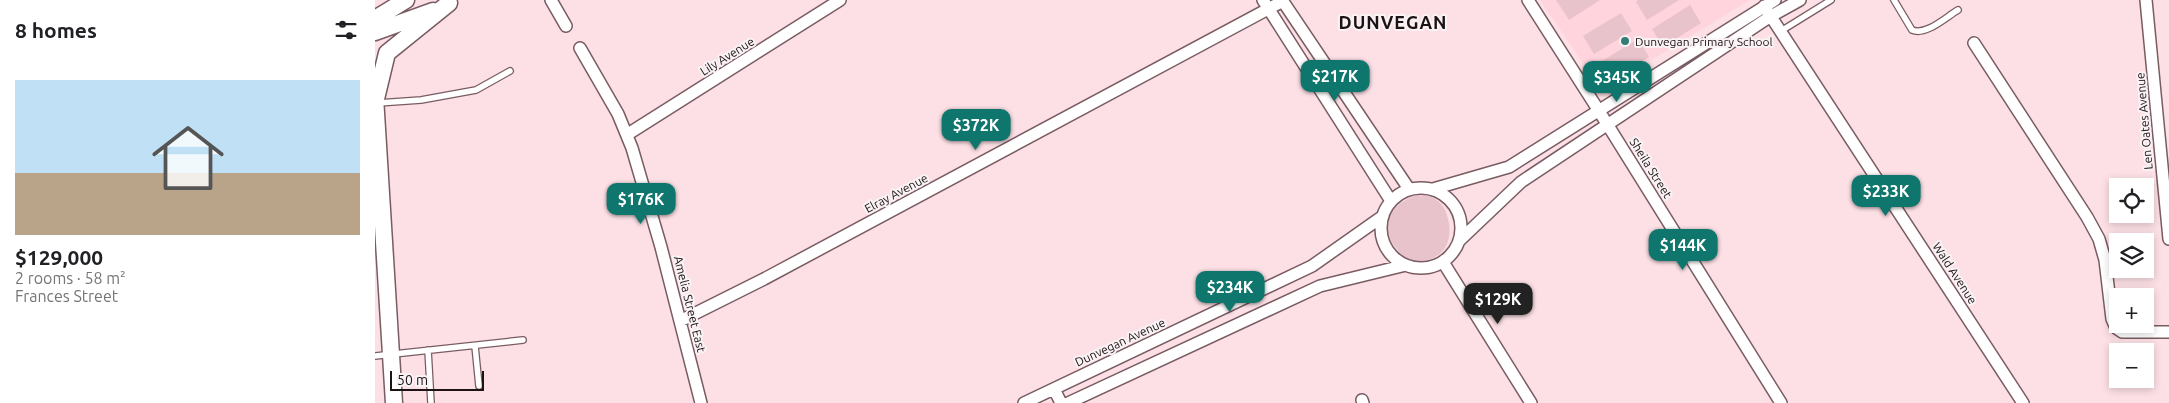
<!DOCTYPE html>
<html lang="en">
<head>
<meta charset="utf-8">
<style>
  body { margin:0; font-family:Ubuntu,sans-serif; background:#f6f6f6; color:#202124; height:100vh; display:flex; flex-direction:column; font-size:19px; white-space:nowrap }
  * { box-sizing:border-box; margin:0 }
  p { font-size:16px; color:#757577 }
  .icon { flex:none; width:28px; height:28px; fill:none; stroke:currentColor; stroke-width:2; stroke-linecap:round; stroke-linejoin:round }
  .map { position:relative; flex:1; overflow:hidden }
  .drawer { display:flex; flex-direction:column; background:#fff; width:375px }
  .drawer>* { flex:none }
  .controls { position:absolute; left:1734px; top:178px; display:grid; gap:10px }
  .controls a { display:grid; place-items:center; width:45px; height:45px; border-radius:0px; background:#fff; box-shadow:0 2px 8px #0003; font-size:25px }
  .scale { position:absolute; left:15px; bottom:12px; width:94px; box-sizing:border-box; padding-left:5px; border:2px solid #1d1214; border-top:0; font-size:14px; line-height:18px; white-space:nowrap; color:#1d1214; -webkit-text-stroke:4px #faf3f5; paint-order:stroke }
  .price { position:absolute; translate:-50% -42px; padding:0 11px; border-radius:10px; background:#0f766e; color:#fff; font-size:16px; line-height:32px; filter:drop-shadow(0 1px 2px #0008) }
  .price::after { content:''; position:absolute; left:50%; top:30px; width:15px; height:11px; margin-left:-8px; background:inherit; clip-path:polygon(0 0,100% 0,50% 100%) }
  .price.on { background:#222; color:#fff }
  ul { padding:0; list-style:none }
  li { display:grid; align-content:center; gap:10px; height:265px; padding:0 15px }
  li+li { border-top:1px solid #e0e0e0 }
  li span { display:grid; place-items:center; height:155px; border-radius:0px; color:#555 }
  li>.icon { margin-inline-start:auto }
  span .icon { width:90px; height:90px; fill:#fffc; stroke-width:1 }
  li b { font-size:21px }
  h2 { display:flex; justify-content:space-between; align-items:center; height:60px; padding:0 15px; font-size:21px }
  main { display:flex; flex:1; min-height:0 }
  .map>svg:first-child { display:block }
</style>
</head>
<body>
<main>
<section class="drawer">
<h2>8 homes<svg class="icon" aria-label="filters" viewBox="0 0 24 24"><path d="M4 7h16M4 17h16"/><circle cx="9" cy="7" r="2"/><circle cx="15" cy="17" r="2"/></svg></h2>
<ul>
<li><span style="background:linear-gradient(#bfe0f5 60%,#b9a48a 0)"><svg class="icon" aria-label="home" viewBox="0 0 24 24"><path d="M3 11l9-7 9 7M6 9v11h12V9"/></svg></span><div><b>$129,000</b><p>2 rooms · 58 m²</p><p>Frances Street</p></div></li>
</ul>
</section>
<div class="map">
<svg width="1794" height="403" viewBox="0 0 1794 403">
  <rect width="100%" height="100%" fill="#fce0e5"/>
  <path fill="#ffd4dd" d="M1165 0H1375L1235 85 1221 82Z"/>
  <path fill="#e8c3cb" d="M1181 0H1225L1194 20Z
    M1263 0H1304L1272 20 1261 2Z
    M1315 5 1326 23 1288 47 1277 29Z
    M1246 13 1257 31 1219 54 1208 36Z
    M1263 39 1274 57 1236 80 1225 62Z
    M1039 196C1045 196 1053 195 1058 198 1067 202 1071 210 1073 219 1079 243 1067 262 1040 261 1030 260 1027 256 1022 249 1020 246 1016 243 1015 240 1005 220 1022 202 1039 196Z"/>
  <g fill="none" stroke-linecap="round" stroke-linejoin="round">
    <g stroke="#795c62" stroke-width="8">
      <path id="service" d="M1519 0 1537 30C1551 36 1571 17 1583 10
        M1406 31 1456 0
        M3 103 46 100 101 90 135 71
        M100 346 104 386
        M53 350 56 403
        M0 356 148 340"/>
    </g>
    <g stroke="#795c62" stroke-width="14">
      <path id="minor" d="M176 0 191 26
        M888 0 1016 201
        M907 0 1034 189
        M1153 0 1224 111 1406 403
        M1771 0 1794 239
        M1389 6 1648 403
        M1599 43 1712 217 1724 239 1730 260 1737 319 1741 328 1747 332H1794
        M205 48 243 114 257 148 286 247 326 403
        M253 134 465 0
        M1006 228a40 40 0 1 1 80 0a40 40 0 1 1-80 0Z
        M1058 189 1134 167 1400 0
        M1085 240 1146 182 1396 16 1425 0
        M1068 262 1156 403
        M305 321 389 279 908 1
        M679 389 686 403
        M987 400 988 403
        M649 403 937 266 1008 216
        M693 403 945 286 1031 265"/>
    </g>
    <g stroke="#795c62" stroke-width="19">
      <path id="secondary" d="M0 19 31 0
        M0 32 58 11
        M0 97 19 403
        M0 103 12 53 74 3"/>
    </g>
    <use href="#service" stroke="#fff" stroke-width="5.5"/>
    <use href="#minor" stroke="#fff" stroke-width="11"/>
    <use href="#secondary" stroke="#fff" stroke-width="16"/>
  </g>
  <circle fill="#347c76" stroke="#faf3f5" stroke-width="2" cx="1250" cy="41" r="5"/>
  <g text-anchor="middle" dominant-baseline="central" stroke-width="4" stroke-linejoin="round" paint-order="stroke">
    <g font-size="12" fill="#1d1214" stroke="#faf3f5" text-anchor="start">
      <text x="1260" y="41">Dunvegan Primary School</text>
    </g>
    <g font-size="12" fill="#1d1214" stroke="#faf3f5">
      <text transform="translate(352 56) rotate(-32)">Lily Avenue</text>
      <text transform="translate(1769 121) rotate(-95)">Len Oates Avenue</text>
      <text transform="translate(1276 168) rotate(58)">Sheila Street</text>
      <text transform="translate(521 193) rotate(-28)">Elray Avenue</text>
      <text transform="translate(1580 273) rotate(57)">Wald Avenue</text>
      <text transform="translate(315 304) rotate(76)">Amelia Street East</text>
      <text transform="translate(745 342) rotate(-25)">Dunvegan Avenue</text>
    </g>
    <g font-size="18" font-weight="bold" letter-spacing="1" fill="#1d1214" stroke="#faf3f5">
      <text x="1018" y="22">DUNVEGAN</text>
    </g>
  </g>
</svg>
<div class="controls">
<a><svg class="icon" aria-label="locate" viewBox="0 0 24 24"><circle cx="12" cy="12" r="6"/><path d="M12 2v4M12 18v4M2 12h4M18 12h4"/></svg></a>
<a><svg class="icon" aria-label="layers" viewBox="0 0 24 24"><path d="M12 4l9 5-9 5-9-5zM3 14l9 5 9-5"/></svg></a>
<a>+</a>
<a>−</a>
</div>
<div class="scale">50 m</div>
<b class="price" style="left:960px;top:102px">$217K</b>
<b class="price" style="left:1242px;top:103px">$345K</b>
<b class="price" style="left:601px;top:151px">$372K</b>
<b class="price" style="left:1511px;top:217px">$233K</b>
<b class="price" style="left:266px;top:225px">$176K</b>
<b class="price" style="left:1308px;top:271px">$144K</b>
<b class="price" style="left:855px;top:313px">$234K</b>
<b class="price on" style="left:1123px;top:325px">$129K</b>
</div>
</main>
</body>
</html>
